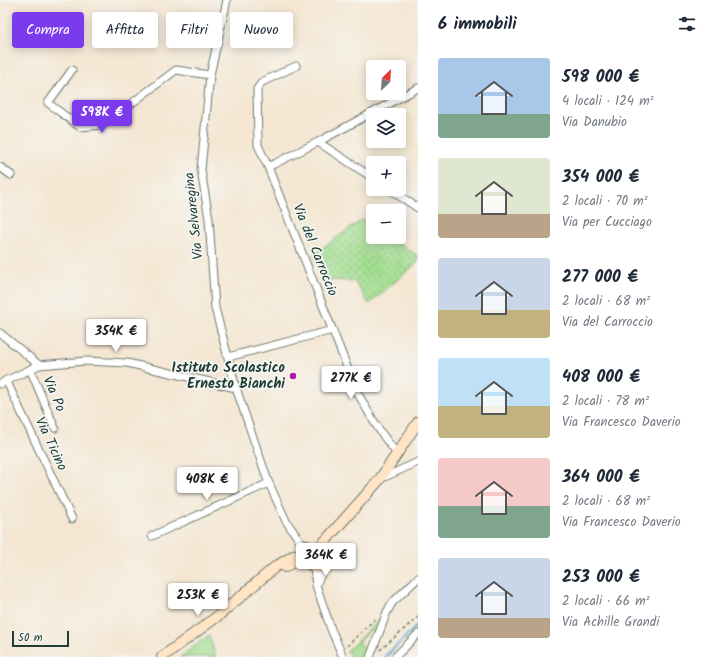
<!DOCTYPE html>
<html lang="it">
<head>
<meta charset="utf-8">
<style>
  body { margin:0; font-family:Kalam,sans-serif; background:#f6f6f7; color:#1f2937; height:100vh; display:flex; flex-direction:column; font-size:15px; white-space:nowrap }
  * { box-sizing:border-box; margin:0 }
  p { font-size:13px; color:#747a83 }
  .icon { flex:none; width:22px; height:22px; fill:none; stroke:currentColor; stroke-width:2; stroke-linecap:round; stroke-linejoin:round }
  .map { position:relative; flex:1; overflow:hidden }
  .side { display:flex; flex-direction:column; background:#fff; width:300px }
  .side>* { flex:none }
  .hud { position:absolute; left:12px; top:12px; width:346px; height:36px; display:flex; gap:8px }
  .needle { width:26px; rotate:25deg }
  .controls { position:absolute; left:366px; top:60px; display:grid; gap:8px }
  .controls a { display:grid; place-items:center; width:40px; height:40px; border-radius:4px; background:#fff; box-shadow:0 2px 10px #0003; font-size:20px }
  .scale { position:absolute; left:12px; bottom:10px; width:57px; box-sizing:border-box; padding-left:4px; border:2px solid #1f3d34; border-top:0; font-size:11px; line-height:14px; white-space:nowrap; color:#1f3d34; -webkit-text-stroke:3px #f6f6f2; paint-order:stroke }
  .price { position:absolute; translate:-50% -34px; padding:0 9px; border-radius:4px; background:#fff; color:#222; font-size:13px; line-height:26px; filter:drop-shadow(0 1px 2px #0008) }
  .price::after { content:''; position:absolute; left:50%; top:24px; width:12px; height:9px; margin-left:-6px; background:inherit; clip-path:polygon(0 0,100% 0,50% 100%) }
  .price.active { background:#7c3aed; color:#fff }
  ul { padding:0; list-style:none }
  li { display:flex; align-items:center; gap:12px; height:100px; padding:0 20px }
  li span { display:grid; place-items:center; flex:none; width:112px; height:80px; border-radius:4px; color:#555 }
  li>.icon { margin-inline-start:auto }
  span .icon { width:48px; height:48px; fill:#fffc; stroke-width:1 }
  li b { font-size:17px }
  h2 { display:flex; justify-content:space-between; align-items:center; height:48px; padding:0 20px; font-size:17px }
  .tag { padding:0 14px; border-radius:4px; background:#fff; box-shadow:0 2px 10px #0003; font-size:14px; line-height:36px }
  .tag.active { background:#7c3aed; color:#fff }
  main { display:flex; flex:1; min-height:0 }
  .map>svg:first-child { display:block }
</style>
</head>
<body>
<main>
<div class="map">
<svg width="418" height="657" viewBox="0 0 418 657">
  <defs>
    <pattern id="park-dots" width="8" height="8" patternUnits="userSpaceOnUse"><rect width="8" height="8" fill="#a2dd90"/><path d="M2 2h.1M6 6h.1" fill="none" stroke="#83b476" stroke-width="1.8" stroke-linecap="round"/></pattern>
  </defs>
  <rect width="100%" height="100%" fill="#f6f6f2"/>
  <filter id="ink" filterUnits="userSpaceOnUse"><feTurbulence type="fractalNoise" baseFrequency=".025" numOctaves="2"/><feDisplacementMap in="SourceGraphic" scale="8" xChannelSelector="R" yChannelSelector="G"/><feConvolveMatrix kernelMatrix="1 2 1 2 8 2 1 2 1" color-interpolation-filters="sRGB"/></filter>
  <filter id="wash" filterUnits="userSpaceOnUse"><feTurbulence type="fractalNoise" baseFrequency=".012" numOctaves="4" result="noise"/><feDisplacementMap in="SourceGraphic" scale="16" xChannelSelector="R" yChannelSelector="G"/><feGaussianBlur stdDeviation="0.9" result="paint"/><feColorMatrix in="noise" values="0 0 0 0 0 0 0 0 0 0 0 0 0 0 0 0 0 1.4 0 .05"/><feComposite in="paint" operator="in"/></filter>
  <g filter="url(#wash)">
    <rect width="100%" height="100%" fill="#f4e6d2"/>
    <path fill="#a2dd90" stroke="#608d62" d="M378 620 381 623 375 634 370 630 359 642 368 651 365 657H351L347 651Z
      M209 635 216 657H180Z"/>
    <path fill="url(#park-dots)" stroke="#608d62" d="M363 219 373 226V237H390L418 256V262L369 304 354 281 324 280 314 254Z"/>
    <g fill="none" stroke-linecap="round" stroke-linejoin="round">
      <path stroke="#57a5d1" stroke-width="2.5" d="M385 657 418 625"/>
    </g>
  </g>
  <g filter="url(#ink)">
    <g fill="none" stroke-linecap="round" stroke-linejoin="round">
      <g stroke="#6a786b" stroke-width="9">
        <path id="street" d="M227 0 210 75 201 170 209 219 215 308 236 388 268 481 286 521 300 541 314 549
          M296 66 262 82 257 89 258 145 268 167 357 392C369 413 381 436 398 454
          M72 70 48 103 80 127 103 125 176 70 210 75
          M318 142 373 178
          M0 167 11 175
          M268 167 318 142 418 88
          M389 189 418 208
          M0 333 39 365
          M228 357 333 330
          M30 369 55 428
          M6 380 72 519
          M0 384 39 365 86 361 127 363 236 388
          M380 479 418 462
          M152 536 269 483
          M314 567 316 585 331 629 343 657
          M317 583 325 565
          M370 657 387 612 392 603 418 578
          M395 657 418 634"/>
      </g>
      <g stroke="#6a786b" stroke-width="12">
        <path id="secondary" d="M319 548 380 479 418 422
          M308 558a10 10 0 1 1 20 0a10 10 0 1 1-20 0Z
          M285 567 293 562H309
          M162 657 218 616 275 567 295 555 309 553"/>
      </g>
      <path stroke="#6a786b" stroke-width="1.5" stroke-dasharray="3 3" stroke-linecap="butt" d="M347 646 377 617
        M380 650 418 617"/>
      <use href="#street" stroke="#fff" stroke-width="7"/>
      <use href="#secondary" stroke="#ffe4c6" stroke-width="10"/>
    </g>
  </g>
  <circle fill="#b5179e" stroke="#f6f6f2" stroke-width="1.5" cx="293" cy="376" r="4"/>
  <g text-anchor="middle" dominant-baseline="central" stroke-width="3.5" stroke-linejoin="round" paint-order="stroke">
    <g font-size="14" fill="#1f3d34" stroke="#f6f6f2">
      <text transform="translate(194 216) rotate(-96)">Via Selvaregina</text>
      <text transform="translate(315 250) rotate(68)">Via del Carroccio</text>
      <text transform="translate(54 394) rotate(67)">Via Po</text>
      <text transform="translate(51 444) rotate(65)">Via Ticino</text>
    </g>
    <g font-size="14" font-weight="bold" fill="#1f3d34" stroke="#f6f6f2" text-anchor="end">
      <text x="285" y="368">Istituto Scolastico<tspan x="285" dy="16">Ernesto Bianchi</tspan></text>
    </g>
  </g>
</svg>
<div class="controls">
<a><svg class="needle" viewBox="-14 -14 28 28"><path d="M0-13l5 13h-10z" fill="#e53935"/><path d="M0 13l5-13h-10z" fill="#747a83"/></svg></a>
<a><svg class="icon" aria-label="layers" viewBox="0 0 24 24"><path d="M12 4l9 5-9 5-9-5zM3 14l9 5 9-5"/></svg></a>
<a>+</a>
<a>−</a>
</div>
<div class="scale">50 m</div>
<b class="price active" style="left:102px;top:134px">598K €</b>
<b class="price" style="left:116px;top:353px">354K €</b>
<b class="price" style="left:351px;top:400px">277K €</b>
<b class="price" style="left:207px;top:501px">408K €</b>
<b class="price" style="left:326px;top:577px">364K €</b>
<b class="price" style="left:198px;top:617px">253K €</b>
<div class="hud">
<a class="tag active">Compra</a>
<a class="tag">Affitta</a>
<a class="tag">Filtri</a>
<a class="tag">Nuovo</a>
</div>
</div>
<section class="side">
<h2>6 immobili<svg class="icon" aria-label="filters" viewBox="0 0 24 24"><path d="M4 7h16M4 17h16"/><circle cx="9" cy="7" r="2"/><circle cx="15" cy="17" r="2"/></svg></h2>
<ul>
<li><span style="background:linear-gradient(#a9c7e8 70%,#7fa58c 0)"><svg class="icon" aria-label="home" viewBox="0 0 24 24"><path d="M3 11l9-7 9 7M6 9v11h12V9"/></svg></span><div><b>598 000 €</b><p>4 locali · 124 m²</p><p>Via Danubio</p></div></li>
<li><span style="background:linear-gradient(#dfe7d0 70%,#b9a48a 0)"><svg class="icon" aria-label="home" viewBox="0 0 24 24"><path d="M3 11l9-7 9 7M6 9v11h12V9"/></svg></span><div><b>354 000 €</b><p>2 locali · 70 m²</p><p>Via per Cucciago</p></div></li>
<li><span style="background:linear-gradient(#c9d6e8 65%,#c2b280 0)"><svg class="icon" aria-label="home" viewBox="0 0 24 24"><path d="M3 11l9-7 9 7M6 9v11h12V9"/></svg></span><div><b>277 000 €</b><p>2 locali · 68 m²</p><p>Via del Carroccio</p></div></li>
<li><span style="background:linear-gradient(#bfe0f5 60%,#c2b280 0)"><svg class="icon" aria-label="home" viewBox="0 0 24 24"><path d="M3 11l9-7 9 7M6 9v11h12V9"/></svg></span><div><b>408 000 €</b><p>2 locali · 78 m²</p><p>Via Francesco Daverio</p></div></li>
<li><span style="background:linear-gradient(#f6c9c9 60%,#7fa58c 0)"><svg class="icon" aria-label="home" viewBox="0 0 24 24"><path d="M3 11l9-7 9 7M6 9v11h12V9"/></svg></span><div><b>364 000 €</b><p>2 locali · 68 m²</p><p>Via Francesco Daverio</p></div></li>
<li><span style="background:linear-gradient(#c9d6e8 75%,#b9a48a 0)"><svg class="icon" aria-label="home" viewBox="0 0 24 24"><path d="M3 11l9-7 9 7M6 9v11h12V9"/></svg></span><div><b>253 000 €</b><p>2 locali · 66 m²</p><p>Via Achille Grandi</p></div></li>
</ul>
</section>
</main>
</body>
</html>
